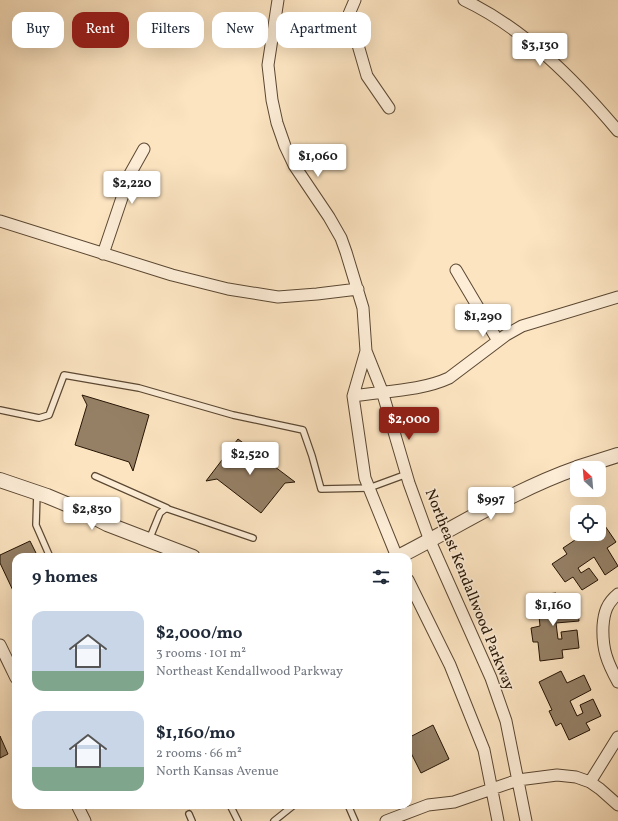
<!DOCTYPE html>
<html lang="en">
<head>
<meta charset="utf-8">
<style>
  body { margin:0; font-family:Vollkorn,serif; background:#f6f6f7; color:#1f2937; height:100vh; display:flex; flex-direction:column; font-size:15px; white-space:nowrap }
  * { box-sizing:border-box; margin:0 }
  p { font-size:13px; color:#747a83 }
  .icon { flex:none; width:22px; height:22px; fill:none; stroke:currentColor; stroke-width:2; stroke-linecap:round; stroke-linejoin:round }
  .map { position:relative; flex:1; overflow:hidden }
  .panel { position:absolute; left:12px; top:553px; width:400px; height:256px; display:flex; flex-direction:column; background:#fff; border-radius:12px; box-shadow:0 4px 16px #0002 }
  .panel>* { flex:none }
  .top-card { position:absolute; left:12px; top:12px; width:400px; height:36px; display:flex; gap:8px }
  .needle { width:26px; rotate:334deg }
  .fabs { position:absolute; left:570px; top:461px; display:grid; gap:8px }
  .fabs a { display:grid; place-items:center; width:36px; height:36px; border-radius:8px; background:#fff; box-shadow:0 4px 16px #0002; font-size:20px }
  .price { position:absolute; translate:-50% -34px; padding:0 9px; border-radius:4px; background:#fff; color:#222; font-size:13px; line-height:26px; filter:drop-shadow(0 1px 2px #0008) }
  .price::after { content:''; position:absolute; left:50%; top:24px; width:12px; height:9px; margin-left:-6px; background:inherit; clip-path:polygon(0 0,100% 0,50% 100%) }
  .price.active { background:#8f2418; color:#fff }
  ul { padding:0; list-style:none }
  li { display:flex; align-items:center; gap:12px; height:100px; padding:0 20px }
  li span { display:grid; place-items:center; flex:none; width:112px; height:80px; border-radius:12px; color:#555 }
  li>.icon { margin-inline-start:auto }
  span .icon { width:48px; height:48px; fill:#fffc; stroke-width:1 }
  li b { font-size:17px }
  h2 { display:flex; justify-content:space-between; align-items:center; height:48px; padding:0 20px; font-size:17px }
  .pill { padding:0 14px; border-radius:12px; background:#fff; box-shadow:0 4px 16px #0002; font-size:14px; line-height:36px }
  .pill.active { background:#8f2418; color:#fff }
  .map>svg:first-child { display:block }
</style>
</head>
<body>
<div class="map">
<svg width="618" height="821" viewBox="0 0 618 821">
  <rect width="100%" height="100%" fill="#fce4c1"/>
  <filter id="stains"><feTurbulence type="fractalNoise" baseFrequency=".005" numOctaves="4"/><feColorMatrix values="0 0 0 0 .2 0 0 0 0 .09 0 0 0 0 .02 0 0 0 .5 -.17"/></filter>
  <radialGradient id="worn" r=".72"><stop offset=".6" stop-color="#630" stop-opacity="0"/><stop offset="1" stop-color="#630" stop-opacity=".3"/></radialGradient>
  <path fill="#958066" stroke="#251404" d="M82 395 149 415 133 471 129 462 75 445 87 405Z
    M238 439 295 482 285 483 261 513 217 479 206 481Z
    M603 523 616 542 607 548 618 566 605 575 594 557 578 568 581 573 589 568 598 580 582 590 573 577 565 582 552 564 567 554 563 548 575 540 586 534H599V526Z
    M30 541 38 557H16V597L0 563V555Z
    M556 593 558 607 577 604 579 621 556 623 558 639H562L561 632 577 630 579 648 562 650 563 658 540 661 538 642H533L531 628 540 626 539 616 533 617 531 596Z
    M561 671 567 683 584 675 591 690 570 701 577 716 583 713 580 705 593 699 601 716 586 723 590 730 569 740 561 723 556 726 549 711 552 710 539 682Z
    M433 725 449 759 421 773 408 747V738Z
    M0 736 8 754 0 758Z"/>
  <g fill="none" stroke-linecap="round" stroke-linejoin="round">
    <g stroke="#5b4833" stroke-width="8">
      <path id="service" d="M0 410 39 418 49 415 64 375 139 388 233 415 303 430 312 456 321 489 369 488 407 474
        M95 476 167 508
        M37 492 36 525 50 557
        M149 540 160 513 165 509H168L253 538
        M230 805 238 821
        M348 805 355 821
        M189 814 192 821
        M274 821 294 805"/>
    </g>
    <g stroke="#5b4833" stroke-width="13">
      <path id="minor" d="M278 0 268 65 272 100 277 123 285 146 294 165 329 217 341 238 346 252 363 308 366 351 382 391 409 483 430 541 491 678 506 721 526 821
        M355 0 349 14 367 76 389 108
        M464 0C525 29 575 80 618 131
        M0 221 172 275 228 289 278 297 317 294 358 289
        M103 254 130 174 144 149
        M456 270 498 341
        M366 351 353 396 365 478 397 557
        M353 396C384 391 421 391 449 378L506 335 522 326 618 297
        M408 580 450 665 484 750 498 821
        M618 594C607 603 604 612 603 626 602 649 607 662 618 682
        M0 645 16 678
        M590 782 618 737
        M77 805 85 821
        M386 821 428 805 454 802 518 780 557 775 576 777 590 782 600 789 618 805"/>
    </g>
    <g stroke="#5b4833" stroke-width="16">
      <path id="tertiary" d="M577 468 618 455
        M0 480 47 496 78 509 107 524 193 557
        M398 557C457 527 514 490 577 468"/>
    </g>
    <use href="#service" stroke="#fdedd7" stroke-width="5.5"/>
    <use href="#minor" stroke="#fdedd7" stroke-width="11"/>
    <use href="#tertiary" stroke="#fdedd7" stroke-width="14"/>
  </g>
  <g text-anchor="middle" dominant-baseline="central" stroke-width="3.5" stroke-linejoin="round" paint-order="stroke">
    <g font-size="15" fill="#251404" stroke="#fdedd7">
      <text transform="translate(469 590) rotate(68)">Northeast Kendallwood Parkway</text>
    </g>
  </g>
  <rect width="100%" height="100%" filter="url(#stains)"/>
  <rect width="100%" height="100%" fill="url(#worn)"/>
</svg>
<div class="fabs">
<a><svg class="needle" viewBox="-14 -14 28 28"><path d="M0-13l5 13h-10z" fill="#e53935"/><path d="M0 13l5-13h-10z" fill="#747a83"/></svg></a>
<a><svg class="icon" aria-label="locate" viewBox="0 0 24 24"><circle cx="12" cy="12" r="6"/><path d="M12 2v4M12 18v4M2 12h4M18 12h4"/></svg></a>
</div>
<b class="price" style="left:540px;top:67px">$3,130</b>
<b class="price" style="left:318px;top:178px">$1,060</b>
<b class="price" style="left:132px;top:205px">$2,220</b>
<b class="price" style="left:483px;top:338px">$1,290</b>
<b class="price active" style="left:409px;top:441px">$2,000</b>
<b class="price" style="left:250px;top:476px">$2,520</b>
<b class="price" style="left:491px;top:521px">$997</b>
<b class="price" style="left:92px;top:531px">$2,830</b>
<b class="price" style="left:553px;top:627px">$1,160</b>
<div class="top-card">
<a class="pill">Buy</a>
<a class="pill active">Rent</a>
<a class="pill">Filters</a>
<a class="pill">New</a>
<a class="pill">Apartment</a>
</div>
<section class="panel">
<h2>9 homes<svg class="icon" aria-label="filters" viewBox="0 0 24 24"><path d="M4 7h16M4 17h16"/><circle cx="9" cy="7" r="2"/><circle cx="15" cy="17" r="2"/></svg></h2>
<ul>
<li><span style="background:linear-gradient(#c9d6e8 75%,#7fa58c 0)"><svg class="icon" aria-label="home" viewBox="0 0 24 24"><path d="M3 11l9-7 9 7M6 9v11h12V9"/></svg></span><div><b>$2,000/mo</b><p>3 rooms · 101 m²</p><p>Northeast Kendallwood Parkway</p></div></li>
<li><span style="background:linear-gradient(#c9d6e8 70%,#7fa58c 0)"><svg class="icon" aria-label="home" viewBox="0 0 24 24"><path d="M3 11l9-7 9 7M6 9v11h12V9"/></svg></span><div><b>$1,160/mo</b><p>2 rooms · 66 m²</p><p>North Kansas Avenue</p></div></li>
</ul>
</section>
</div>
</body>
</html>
